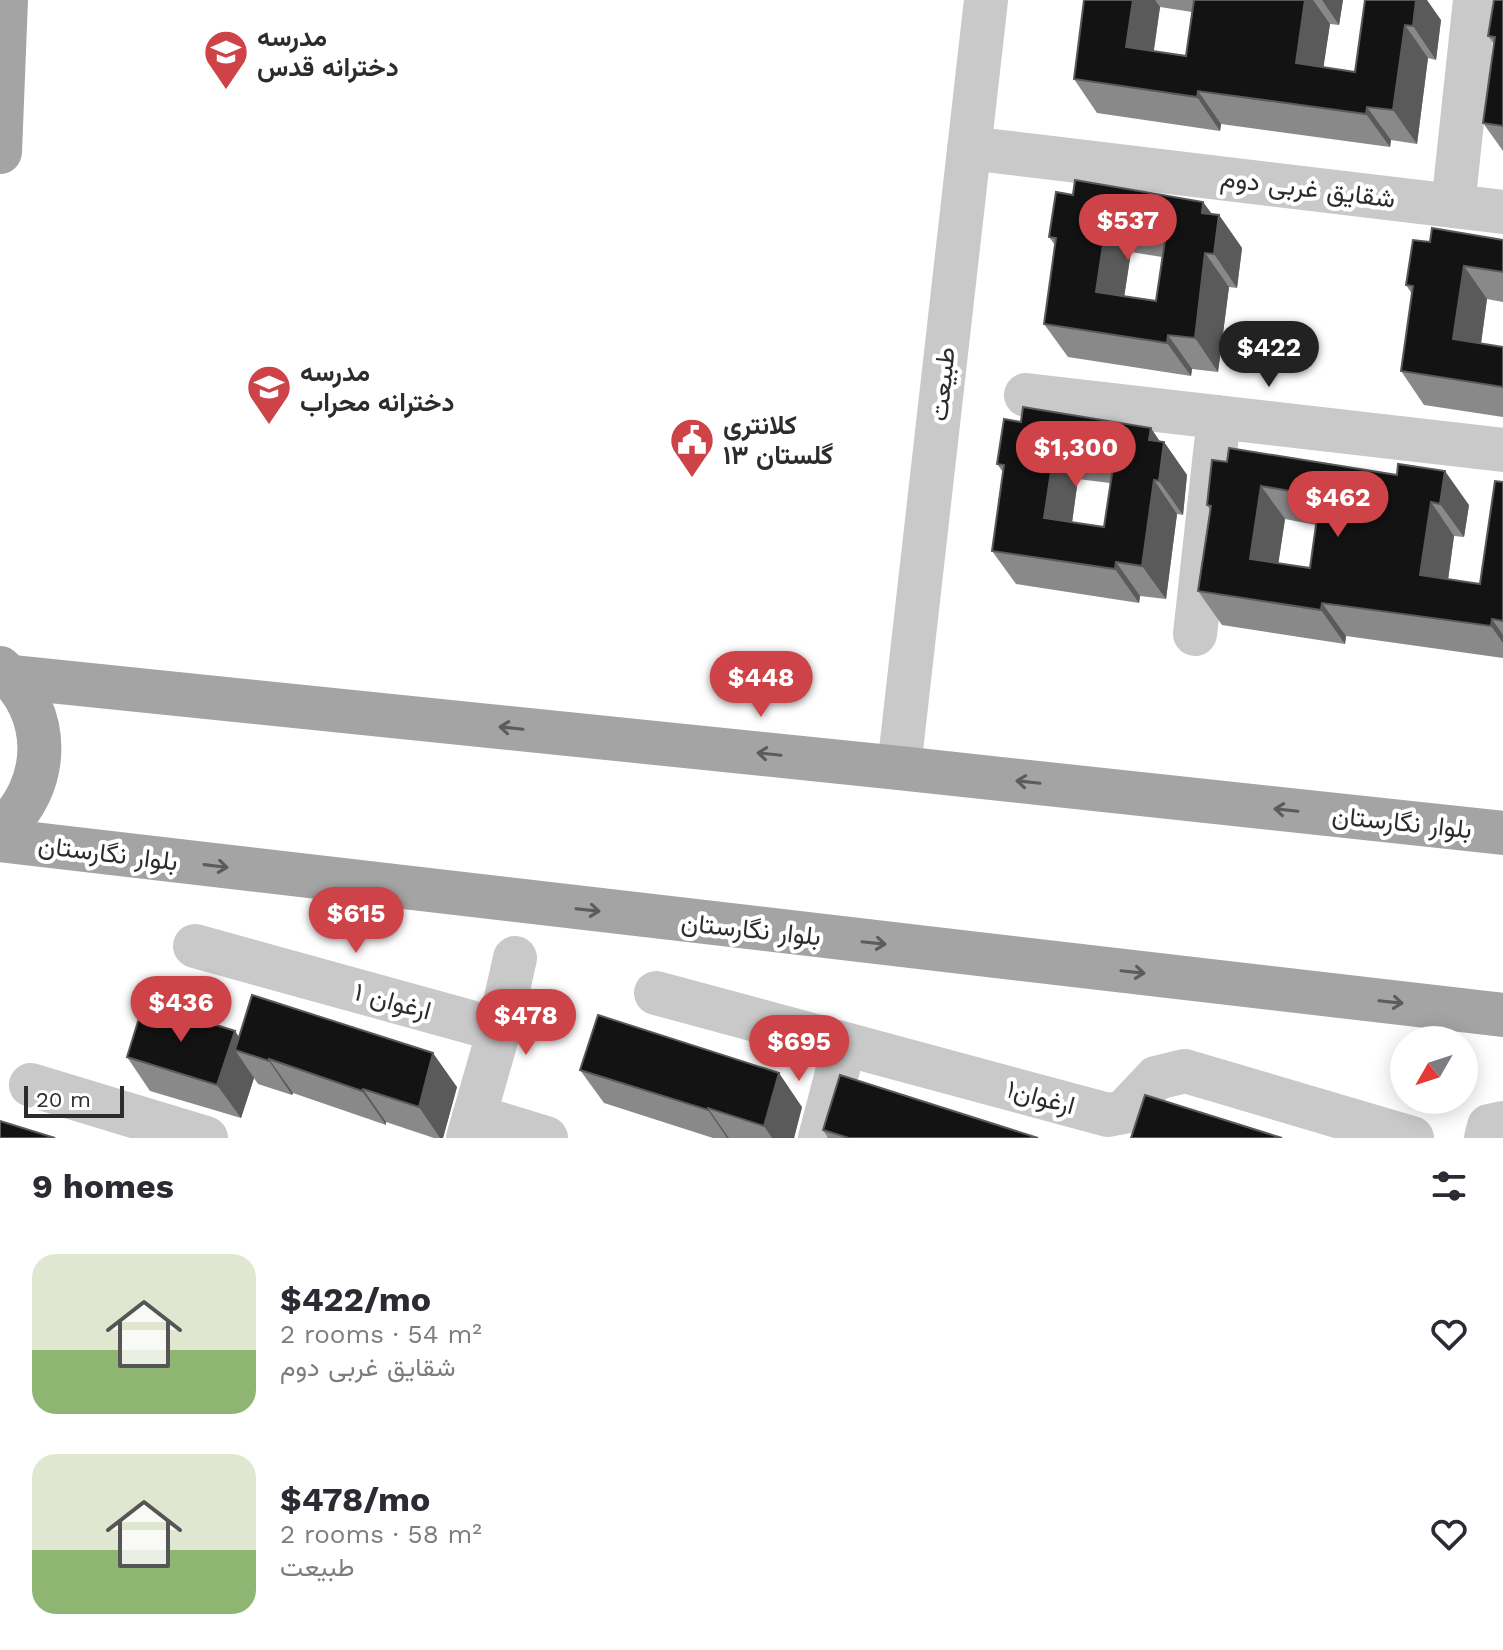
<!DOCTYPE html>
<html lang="en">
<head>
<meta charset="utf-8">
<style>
  body { margin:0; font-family:"Work Sans",Vazirmatn,sans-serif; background:#f7f7f7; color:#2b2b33; height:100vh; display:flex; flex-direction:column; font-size:30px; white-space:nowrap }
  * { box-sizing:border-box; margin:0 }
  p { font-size:26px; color:#7c7c81 }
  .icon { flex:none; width:44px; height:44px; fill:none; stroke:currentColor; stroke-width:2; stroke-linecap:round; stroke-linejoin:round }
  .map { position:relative; height:1138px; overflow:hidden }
  .drawer { display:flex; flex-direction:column; background:#fff; flex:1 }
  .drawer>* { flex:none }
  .needle { width:52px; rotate:231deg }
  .tools { position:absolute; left:1390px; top:1026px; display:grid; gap:16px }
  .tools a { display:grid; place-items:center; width:88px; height:88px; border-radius:50%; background:#fff; box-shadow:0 4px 20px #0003; font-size:40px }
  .scale { position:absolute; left:24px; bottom:20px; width:100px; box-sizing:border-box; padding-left:8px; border:4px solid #2c2c2c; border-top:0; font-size:22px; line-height:28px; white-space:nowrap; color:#2c2c2c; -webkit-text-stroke:6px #fff; paint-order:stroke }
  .price { position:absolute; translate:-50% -68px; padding:0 18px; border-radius:28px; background:#ce4348; color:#fff; font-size:26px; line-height:52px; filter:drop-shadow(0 2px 4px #0008) }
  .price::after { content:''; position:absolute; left:50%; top:48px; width:24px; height:18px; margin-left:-12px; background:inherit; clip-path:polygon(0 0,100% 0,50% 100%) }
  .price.selected { background:#222; color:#fff }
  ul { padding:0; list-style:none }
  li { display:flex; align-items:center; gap:24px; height:200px; padding:0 32px }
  li span { display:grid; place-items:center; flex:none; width:224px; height:160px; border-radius:24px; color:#555 }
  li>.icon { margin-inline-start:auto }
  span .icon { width:96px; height:96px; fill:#fffc; stroke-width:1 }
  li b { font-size:34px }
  h2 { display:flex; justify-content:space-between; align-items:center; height:96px; padding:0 32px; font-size:34px }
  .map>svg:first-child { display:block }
</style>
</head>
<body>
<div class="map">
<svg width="1503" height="1138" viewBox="0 0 1503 1138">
  <rect width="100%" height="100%" fill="#fff"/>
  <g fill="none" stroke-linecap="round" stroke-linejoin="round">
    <path stroke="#c9c9c9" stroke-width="44" d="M969 148 1503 212
      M1453 206 1475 0
      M1026 395 1503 450
      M1195 634 1219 417
      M899 768 986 0
      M195 946 499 1030
      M656 993 1108 1115 1124 1112 1156 1078 1185 1071 1412 1138
      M31 1085 206 1138
      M474 1116 546 1138
      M468 1138 499 1030 515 958
      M820 1138 844 1046
      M1486 1138 1489 1126 1503 1123"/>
    <path stroke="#a4a4a4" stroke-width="44" d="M0 152 6 0
      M0 668C54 711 51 788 0 831
      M12 677 899 768 1503 833
      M0 840 1503 1015"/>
  </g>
  <path fill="#898989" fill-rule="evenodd" d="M1084 0H1343L1339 25 1330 24 1323 67 1355 72 1365 0 1441 20 1436 60 1428 58 1417 144 1391 140 1390 147 1221 124 1220 131 1097 113 1074 79ZM1160 7 1192 12 1186 56 1154 51Z
    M1503 0V151L1483 123 1494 44 1488 36Z
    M1073 195 1203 202 1212 214 1219 215 1242 248 1237 288 1229 287 1218 372 1192 369 1191 376 1068 357 1044 324 1055 245 1049 237ZM1131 252 1162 257 1156 301 1124 296Z
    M1503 240V302L1487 299 1481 343 1503 347V417L1424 405 1401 371 1412 294 1406 285 1430 242Z
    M1004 419 1164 442 1187 475 1183 515 1177 514 1166 599 1140 596 1139 603 1016 584 992 551 1003 472 997 464ZM1078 479 1110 483 1104 527 1072 522Z
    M1212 460 1469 505 1464 537 1454 536 1448 580 1480 584 1503 482V658L1346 636 1345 644 1222 625 1198 591 1210 510 1207 505ZM1285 519 1316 525 1310 568 1278 563Z
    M239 1037 457 1087 443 1138H434L386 1122V1125L293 1093 292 1095 258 1084 254 1078 241 1118 150 1091 127 1057Z
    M580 1070 802 1107 794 1138H713L604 1103Z
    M823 1130 1038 1138H828Z"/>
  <path fill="#5a5a5a" d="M1133 0H1155L1160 7 1149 81 1126 47Z
    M1305 0H1313L1330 24 1319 97 1296 63Z
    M1322 0H1343L1339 25Z
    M1411 0H1427L1441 20 1436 60 1413 26Z
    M1405 25 1428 58 1417 144 1393 110Z
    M1198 91 1221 124 1220 131 1197 97Z
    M1367 107 1391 140 1390 147 1366 114Z
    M1203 202 1218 223 1219 215 1242 248 1237 288 1214 254 1202 213Z
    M1107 218 1131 252 1120 325 1096 292Z
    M1205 253 1229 287 1218 372 1195 338Z
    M1464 266 1487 299 1477 373 1453 339Z
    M1168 335 1192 369 1191 376 1167 343Z
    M1151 428 1163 446 1164 442 1187 475 1183 515 1159 481 1149 440Z
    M1055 445 1078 479 1068 552 1044 518Z
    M1445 471 1469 505 1464 537 1440 504Z
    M1154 480 1177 514 1166 599 1142 566Z
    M1261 486 1285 519 1274 593 1250 559Z
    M1431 502 1454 536 1444 609 1420 575Z
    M1116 562 1140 596 1139 603 1115 569Z
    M1322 603 1346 636 1345 644 1321 610Z
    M1492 619 1503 635V643L1491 626Z
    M235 1031 252 1056 235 1050 254 1078 241 1118 217 1085Z
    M433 1053 457 1087 443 1138H440L419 1107Z
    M269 1059 293 1093 292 1095 269 1061Z
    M779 1073 802 1107 794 1138H772L764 1126Z
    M363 1089 386 1122V1125L362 1091Z
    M708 1108 729 1138H727L708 1110Z"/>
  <path fill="#131313" stroke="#5a5a5a" stroke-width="2" fill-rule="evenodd" d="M1084 0H1133L1126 47 1186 56 1194 0H1305L1296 63 1355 72 1365 0H1416L1413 26 1405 25 1393 110 1367 107 1366 114 1198 91 1197 97 1074 79Z
    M1494 0H1503V126L1483 123 1495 37 1488 36Z
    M1075 180 1203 202 1202 213 1219 215 1214 254 1205 253 1195 338 1168 335 1167 343 1044 324 1056 238 1049 237 1056 192 1073 195ZM1107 218 1167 227 1156 301 1096 292Z
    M1432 228 1503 240V272L1464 266 1453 339 1503 347V387L1401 371 1413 286 1406 285 1413 240 1430 242Z
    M1023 407 1151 428 1149 440 1164 442 1159 481 1154 480 1142 566 1116 562 1115 569 992 551 1004 465 997 464 1004 419 1021 422ZM1055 445 1115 454 1104 527 1044 518Z
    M1229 448 1397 475 1398 464 1445 471 1440 504 1431 502 1420 575 1480 584 1495 481 1503 482V621L1492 619 1491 626 1322 603 1321 610 1198 591 1211 506 1207 505 1212 460 1227 462ZM1261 486 1320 496 1310 568 1250 559Z
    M252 995 433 1053 419 1107 363 1089 362 1091 269 1059V1061L235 1050Z
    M144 1002 235 1031 217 1085 127 1057Z
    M598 1015 779 1073 764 1126 708 1108V1110L580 1070Z
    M840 1075 1038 1138H849L823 1130Z
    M1145 1095 1282 1138H1131Z
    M0 1121 55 1138H0Z"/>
  <defs><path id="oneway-shaft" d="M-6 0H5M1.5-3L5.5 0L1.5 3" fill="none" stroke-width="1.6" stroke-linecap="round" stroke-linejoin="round" transform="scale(2)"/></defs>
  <g stroke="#5c5c5c">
    <use href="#oneway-shaft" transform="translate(511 728) rotate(-174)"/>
    <use href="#oneway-shaft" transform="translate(769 754) rotate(-174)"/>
    <use href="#oneway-shaft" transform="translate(1028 782) rotate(-174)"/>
    <use href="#oneway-shaft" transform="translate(1286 810) rotate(-174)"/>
    <use href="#oneway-shaft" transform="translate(216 866) rotate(7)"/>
    <use href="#oneway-shaft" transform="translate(588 910) rotate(6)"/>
    <use href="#oneway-shaft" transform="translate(874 943) rotate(6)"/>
    <use href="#oneway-shaft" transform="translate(1133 972) rotate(6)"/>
    <use href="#oneway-shaft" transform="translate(1391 1002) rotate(6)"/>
  </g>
  <defs>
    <g id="school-pin" transform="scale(2.3)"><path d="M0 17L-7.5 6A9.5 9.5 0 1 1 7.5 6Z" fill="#ce4348" stroke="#fff"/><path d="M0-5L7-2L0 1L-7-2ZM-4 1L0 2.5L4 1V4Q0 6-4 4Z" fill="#fff"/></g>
    <g id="civic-pin" transform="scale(2.3)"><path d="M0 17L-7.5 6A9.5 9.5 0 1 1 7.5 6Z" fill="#ce4348" stroke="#fff"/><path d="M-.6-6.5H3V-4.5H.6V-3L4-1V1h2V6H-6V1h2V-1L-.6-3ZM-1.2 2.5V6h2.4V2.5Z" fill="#fff"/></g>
  </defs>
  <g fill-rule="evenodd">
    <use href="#school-pin" x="226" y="52"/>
    <use href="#school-pin" x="269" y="387"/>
    <use href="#civic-pin" x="692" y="440"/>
  </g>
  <g text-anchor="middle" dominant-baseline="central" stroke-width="8" stroke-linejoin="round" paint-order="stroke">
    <g font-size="26" font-weight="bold" fill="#2c2c2c" stroke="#fff" text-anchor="start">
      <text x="257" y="37">مدرسه<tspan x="257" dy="30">دخترانه قدس</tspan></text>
      <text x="300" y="372">مدرسه<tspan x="300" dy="30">دخترانه محراب</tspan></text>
      <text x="723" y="425">کلانتری<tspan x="723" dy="30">۱۳ گلستان</tspan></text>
    </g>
    <g font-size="26" fill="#2c2c2c" stroke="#fff">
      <text transform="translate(1308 188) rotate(7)">شقایق غربی دوم</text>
      <text transform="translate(942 384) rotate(-84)">طبیعت</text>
      <text transform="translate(1402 822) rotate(6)">بلوار نگارستان</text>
      <text transform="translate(108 853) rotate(7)">بلوار نگارستان</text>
      <text transform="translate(751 929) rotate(6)">بلوار نگارستان</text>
      <text transform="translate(393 1001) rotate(15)">ارغوان ۱</text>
      <text transform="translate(1041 1097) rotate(15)">ارغوان۱</text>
    </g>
  </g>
</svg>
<div class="tools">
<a><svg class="needle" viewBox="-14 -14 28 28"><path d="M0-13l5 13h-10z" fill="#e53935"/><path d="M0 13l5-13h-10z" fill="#7c7c81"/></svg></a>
</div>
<div class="scale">20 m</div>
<b class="price" style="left:1128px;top:262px">$537</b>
<b class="price selected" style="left:1269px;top:389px">$422</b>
<b class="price" style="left:1076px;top:489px">$1,300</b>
<b class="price" style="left:1338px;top:539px">$462</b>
<b class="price" style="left:761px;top:719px">$448</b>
<b class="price" style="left:356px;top:955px">$615</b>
<b class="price" style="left:181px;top:1044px">$436</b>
<b class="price" style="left:526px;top:1057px">$478</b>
<b class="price" style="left:799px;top:1083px">$695</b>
</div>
<section class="drawer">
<h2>9 homes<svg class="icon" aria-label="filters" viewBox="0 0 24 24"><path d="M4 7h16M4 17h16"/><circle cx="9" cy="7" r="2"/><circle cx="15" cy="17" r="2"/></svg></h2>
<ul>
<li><span style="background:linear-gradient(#dfe7d0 60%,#8fb573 0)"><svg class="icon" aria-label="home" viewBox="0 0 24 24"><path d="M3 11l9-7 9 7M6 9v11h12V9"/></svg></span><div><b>$422/mo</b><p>2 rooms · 54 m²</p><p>شقایق غربی دوم</p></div><svg class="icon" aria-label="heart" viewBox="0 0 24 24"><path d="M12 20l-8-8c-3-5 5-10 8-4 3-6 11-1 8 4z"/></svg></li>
<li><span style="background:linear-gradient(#dfe7d0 60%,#8fb573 0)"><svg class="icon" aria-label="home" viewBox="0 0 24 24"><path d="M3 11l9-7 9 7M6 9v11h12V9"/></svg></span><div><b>$478/mo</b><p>2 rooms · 58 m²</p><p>طبیعت</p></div><svg class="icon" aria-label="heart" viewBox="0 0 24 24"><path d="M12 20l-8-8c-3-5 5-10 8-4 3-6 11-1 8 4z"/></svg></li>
</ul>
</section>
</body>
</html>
